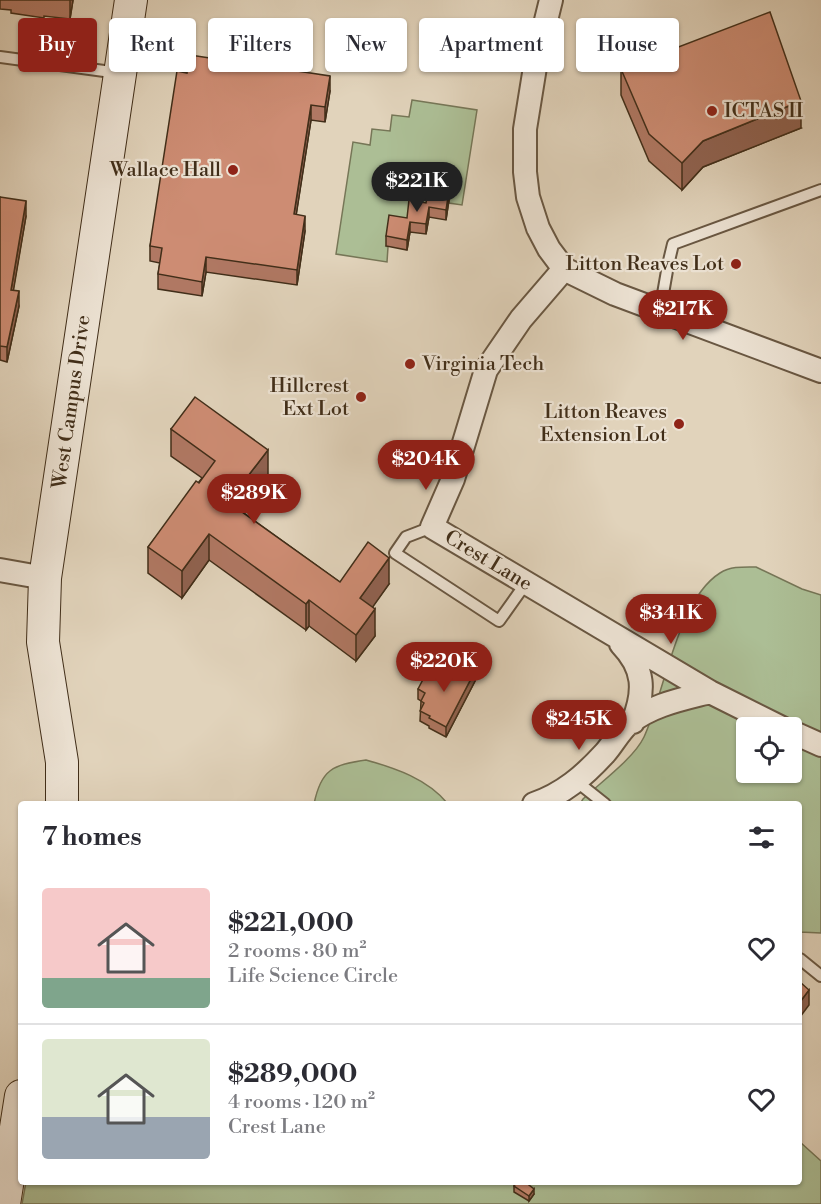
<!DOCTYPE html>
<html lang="en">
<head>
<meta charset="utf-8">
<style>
  body { margin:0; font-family:"Libre Bodoni",serif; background:#f7f7f7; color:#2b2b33; height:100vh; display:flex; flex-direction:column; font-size:22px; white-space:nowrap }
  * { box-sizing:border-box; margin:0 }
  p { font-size:20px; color:#7c7c81 }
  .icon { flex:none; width:33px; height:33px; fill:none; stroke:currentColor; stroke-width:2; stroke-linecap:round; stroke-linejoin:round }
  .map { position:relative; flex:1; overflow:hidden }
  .drawer { position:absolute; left:18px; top:801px; width:784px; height:384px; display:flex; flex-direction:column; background:#fff; border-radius:6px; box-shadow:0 2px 4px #0004 }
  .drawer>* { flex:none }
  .guide { position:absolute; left:18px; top:18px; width:786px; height:54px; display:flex; gap:12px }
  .buttons { position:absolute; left:736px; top:717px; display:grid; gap:12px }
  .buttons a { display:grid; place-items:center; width:66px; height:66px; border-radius:6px; background:#fff; box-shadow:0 2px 4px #0004; font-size:30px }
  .price { position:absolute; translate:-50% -51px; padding:0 14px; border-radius:21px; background:#8f2418; color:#fff; font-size:20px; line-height:39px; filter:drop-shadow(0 2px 3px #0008) }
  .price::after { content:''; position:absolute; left:50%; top:36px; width:18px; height:14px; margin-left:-9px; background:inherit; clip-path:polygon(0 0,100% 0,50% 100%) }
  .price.on { background:#222; color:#fff }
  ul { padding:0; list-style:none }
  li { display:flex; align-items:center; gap:18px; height:150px; padding:0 24px }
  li+li { border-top:2px solid #e1e1e2 }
  li span { display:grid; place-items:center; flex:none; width:168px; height:120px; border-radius:6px; color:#555 }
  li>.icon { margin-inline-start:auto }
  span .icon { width:72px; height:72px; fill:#fffc; stroke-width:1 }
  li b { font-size:26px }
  h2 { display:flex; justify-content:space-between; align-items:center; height:72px; padding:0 24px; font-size:26px }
  .tag { padding:0 21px; border-radius:6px; background:#fff; box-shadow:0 2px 4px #0004; font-size:21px; line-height:54px }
  .tag.on { background:#8f2418; color:#fff }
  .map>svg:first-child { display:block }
</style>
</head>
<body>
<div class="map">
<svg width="821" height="1204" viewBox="0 0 821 1204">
  <rect width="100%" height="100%" fill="#e1d3bb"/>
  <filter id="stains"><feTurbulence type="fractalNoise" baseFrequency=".00333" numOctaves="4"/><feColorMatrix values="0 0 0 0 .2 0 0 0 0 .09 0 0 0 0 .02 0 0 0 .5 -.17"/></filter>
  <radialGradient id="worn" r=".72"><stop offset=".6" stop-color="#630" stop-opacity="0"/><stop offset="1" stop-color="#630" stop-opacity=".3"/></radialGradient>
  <path fill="#acbe95" stroke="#767657" stroke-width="1.5" fill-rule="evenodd" d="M412 100 477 110 462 205 449 203V200L426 213 386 246 388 247 387 262 336 254 353 142 370 145 372 129 390 131 392 115 409 117Z
    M756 567 802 589 821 595V933L800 932V804H580L583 799C601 782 634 758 644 737 665 692 677 600 720 573 731 566 744 567 756 567ZM747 728H792V772H747Z
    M366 760C395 768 428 779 448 804H314C321 769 333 765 366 760Z
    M800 1142 821 1161V1204H22L26 1182H800Z"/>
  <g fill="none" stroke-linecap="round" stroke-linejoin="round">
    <g stroke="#695742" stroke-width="14">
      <path id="lane" d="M0 57 119 73
        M660 311 668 265 673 244 821 190
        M432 527 406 537 395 553 499 621 526 583
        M576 781 605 804
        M800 959 821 976"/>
    </g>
    <g stroke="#695742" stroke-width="26">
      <path id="street" d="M551 0 536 61 525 129V172L528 197 538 228 549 249 564 269 615 294 821 371
        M564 269 521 319 486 370 453 479 432 527 710 692 782 728
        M0 570 45 578
        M621 644C645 669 645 691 633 722
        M792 732 821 745
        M534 804C563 794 584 776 605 753 613 744 619 732 628 724 651 705 683 699 710 692"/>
    </g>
    <g stroke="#412e19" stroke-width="34">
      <path id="secondary" d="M62 804V762L43 642 45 578 131 0
        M4 1204 21 1096"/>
    </g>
    <use href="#lane" stroke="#ece2d3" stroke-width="10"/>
    <use href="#street" stroke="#ece2d3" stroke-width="22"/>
    <use href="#secondary" stroke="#ece2d3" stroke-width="32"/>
  </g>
  <path fill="#b07863" stroke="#412e19" stroke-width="1.5" d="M0 0H73L70 19 44 16V18L11 13V10L0 9Z
    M621 69 801 128 703 167 682 190 649 161 621 95Z
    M187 73 330 91 325 122 311 120 296 215 305 231 297 285 206 272 202 296 158 289V274L160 263 150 261V246Z
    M0 197 26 216 13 290 19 306 7 362 0 360Z
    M449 200 446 220 429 217 426 234 410 232 407 250 386 246V236L426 203Z
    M171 429 268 476 241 511 340 582 389 584 372 607 375 636 356 661 309 626 306 630 209 560 182 598 148 573V547L202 478 171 456Z
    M435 674 451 678 475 681 446 737 429 728V726L420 721 421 701 418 699V689Z
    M514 1186 534 1194 529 1201 514 1192Z"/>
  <path fill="#906250" stroke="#412e19" stroke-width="1.5" d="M70 0H73L70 19Z
    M330 76V91L325 122V107Z
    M801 101V128L703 167 682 190V163L703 141Z
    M311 105V120L294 229V214Z
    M449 190V200L446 220V210Z
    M26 201V216L11 305V290Z
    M429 207V217L426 234V224Z
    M305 216V231L297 285V270Z
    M410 222V232L407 250V240Z
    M206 257V272L202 296V282Z
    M19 291V306L7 362V347Z
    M268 450V476L228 528V502Z
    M209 534V560L182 598V571Z
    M389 558V584L360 625V598Z
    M309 600V626L306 630V604Z
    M375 609V636L356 661V635Z
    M475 671V681L446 737V727Z
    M809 990V1005L800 1017V1002Z
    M534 1189V1194L529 1201V1196Z"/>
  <path fill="#cd8c73" stroke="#412e19" stroke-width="1.5" d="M770 12 801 101 703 141 682 163 649 134 621 69Z
    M190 55 330 76 325 107 311 105 294 214 305 216 297 270 206 257 202 282 158 274 162 248 150 246 152 232 177 71 187 73Z
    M429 186 449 190 446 210 429 207 426 224 410 222 407 240 386 236 389 215 407 218 409 200 426 203Z
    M0 197 26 201 11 290 19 291 7 347 0 346Z
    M195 397 268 450 228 502 340 582 368 542 389 558 360 598 375 609 356 635 309 600 306 604 209 534 182 571 148 547 196 481 199 483 215 461 171 429Z
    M463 665 475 671 446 727 429 718 430 716 420 711 424 703 421 701 425 693 418 689 428 670 435 674 437 670 451 678 456 669 460 671Z
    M800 982 809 990 800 1002Z
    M517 1182H525L534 1189 529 1196 514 1186Z"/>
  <g fill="#8f2418" stroke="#ece2d3" stroke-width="2">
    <circle cx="712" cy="111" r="6"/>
    <circle cx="233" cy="170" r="6"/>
    <circle cx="736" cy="264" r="6"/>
    <circle cx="410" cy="364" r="6"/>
    <circle cx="361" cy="397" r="6"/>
    <circle cx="679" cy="424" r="6"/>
  </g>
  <g text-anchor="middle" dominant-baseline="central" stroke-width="4.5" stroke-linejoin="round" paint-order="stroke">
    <g font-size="20" fill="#412e19" stroke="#ece2d3" text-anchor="end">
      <text x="724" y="111" text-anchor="start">ICTAS II</text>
      <text x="221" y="170">Wallace Hall</text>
      <text x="724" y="264">Litton Reaves Lot</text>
      <text x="422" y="364" text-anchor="start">Virginia Tech</text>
      <text x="349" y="386">Hillcrest<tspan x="349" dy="23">Ext Lot</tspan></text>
      <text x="667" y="412">Litton Reaves<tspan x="667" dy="23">Extension Lot</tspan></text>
    </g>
    <g font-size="20" fill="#412e19" stroke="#ece2d3">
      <text transform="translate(72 402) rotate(-82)">West Campus Drive</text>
      <text transform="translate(488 561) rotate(31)">Crest Lane</text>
    </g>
  </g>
  <rect width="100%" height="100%" filter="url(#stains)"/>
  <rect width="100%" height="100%" fill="url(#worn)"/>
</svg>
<div class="buttons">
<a><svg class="icon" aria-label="locate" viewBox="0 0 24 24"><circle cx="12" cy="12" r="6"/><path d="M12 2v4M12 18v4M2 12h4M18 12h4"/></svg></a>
</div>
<b class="price on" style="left:417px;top:213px">$221K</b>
<b class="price" style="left:683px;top:341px">$217K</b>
<b class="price" style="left:426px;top:491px">$204K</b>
<b class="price" style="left:254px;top:525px">$289K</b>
<b class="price" style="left:671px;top:645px">$341K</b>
<b class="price" style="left:444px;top:693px">$220K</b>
<b class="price" style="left:579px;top:751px">$245K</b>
<div class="guide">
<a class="tag on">Buy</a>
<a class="tag">Rent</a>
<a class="tag">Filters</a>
<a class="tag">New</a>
<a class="tag">Apartment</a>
<a class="tag">House</a>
</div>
<section class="drawer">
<h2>7 homes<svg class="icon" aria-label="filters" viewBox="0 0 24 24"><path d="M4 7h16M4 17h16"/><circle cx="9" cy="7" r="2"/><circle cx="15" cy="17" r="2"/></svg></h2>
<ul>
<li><span style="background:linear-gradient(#f6c9c9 75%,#7fa58c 0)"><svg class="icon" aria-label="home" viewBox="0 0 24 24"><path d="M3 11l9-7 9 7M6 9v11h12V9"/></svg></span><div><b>$221,000</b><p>2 rooms · 80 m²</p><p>Life Science Circle</p></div><svg class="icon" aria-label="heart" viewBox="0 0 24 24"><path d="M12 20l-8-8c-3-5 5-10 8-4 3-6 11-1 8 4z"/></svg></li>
<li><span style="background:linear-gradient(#dfe7d0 65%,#9aa5b1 0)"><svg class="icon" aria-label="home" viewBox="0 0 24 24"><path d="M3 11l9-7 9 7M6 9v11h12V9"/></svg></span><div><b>$289,000</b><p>4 rooms · 120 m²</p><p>Crest Lane</p></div><svg class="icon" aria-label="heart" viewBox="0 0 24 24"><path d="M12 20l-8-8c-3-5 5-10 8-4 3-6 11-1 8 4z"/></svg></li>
</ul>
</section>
</div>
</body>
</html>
